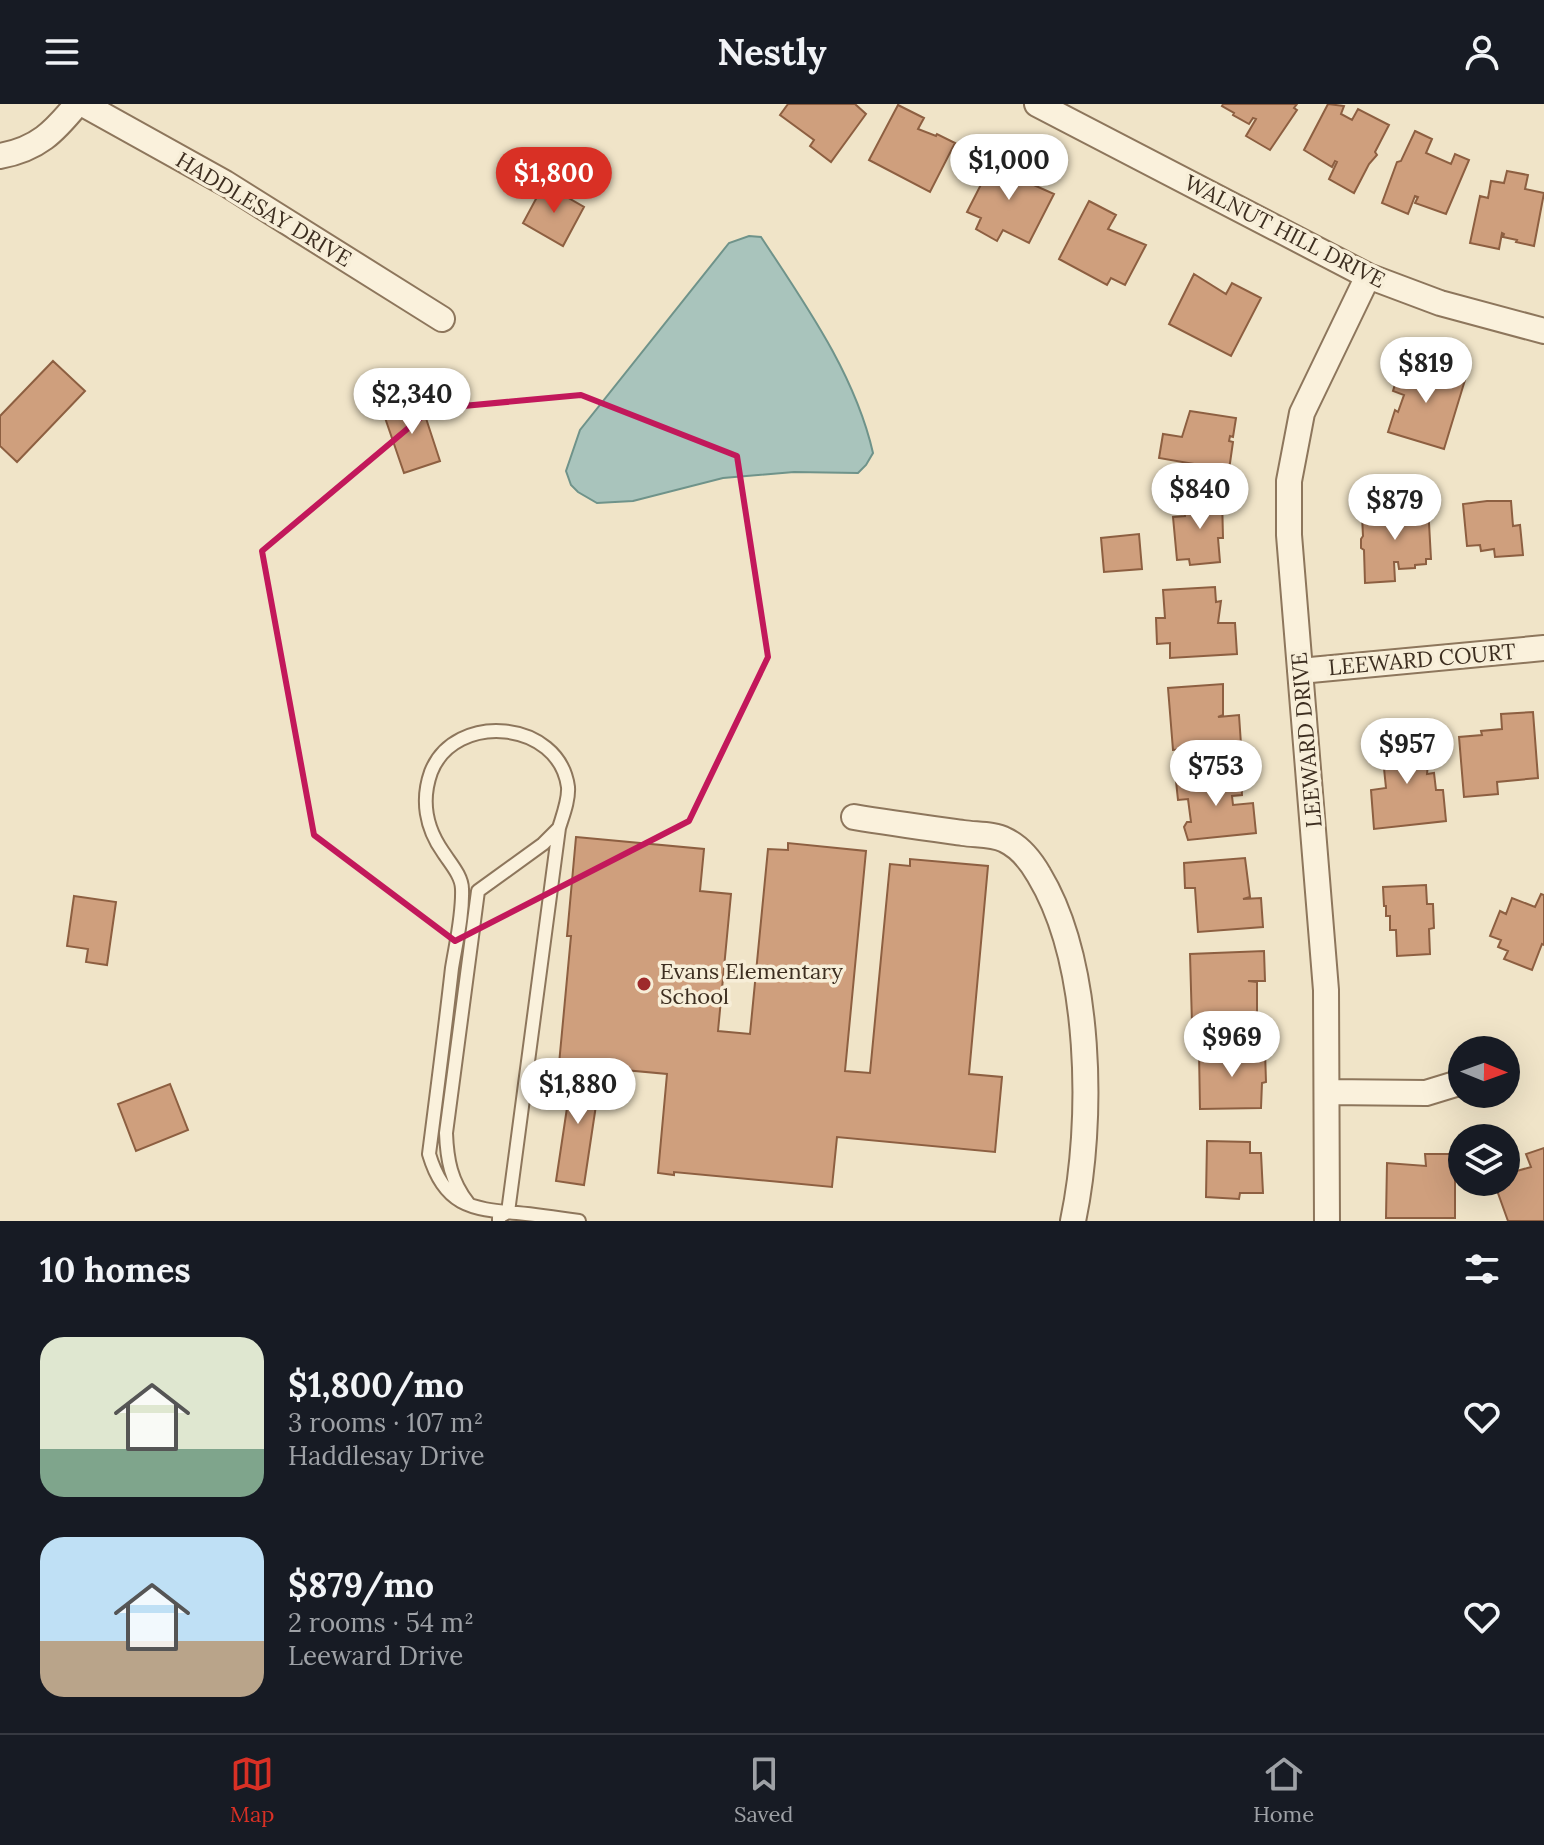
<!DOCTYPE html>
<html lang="en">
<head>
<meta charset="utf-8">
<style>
  body { margin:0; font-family:Lora,serif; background:#20242c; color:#f1f3f6; height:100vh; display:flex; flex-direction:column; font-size:30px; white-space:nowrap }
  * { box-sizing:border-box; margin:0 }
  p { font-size:26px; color:#9ea1a6 }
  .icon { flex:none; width:44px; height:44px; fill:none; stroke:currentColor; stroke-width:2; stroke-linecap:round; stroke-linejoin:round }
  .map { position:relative; height:1117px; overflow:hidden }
  .drawer { display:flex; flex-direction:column; background:#171b24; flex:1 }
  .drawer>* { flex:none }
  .needle { width:52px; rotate:91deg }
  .controls { position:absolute; left:1448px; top:932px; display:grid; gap:16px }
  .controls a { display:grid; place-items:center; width:72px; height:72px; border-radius:50%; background:#171b24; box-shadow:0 8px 32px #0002; font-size:40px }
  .price { position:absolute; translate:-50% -68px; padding:0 18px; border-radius:28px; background:#fff; color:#222; font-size:26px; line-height:52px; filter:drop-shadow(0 2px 4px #0008) }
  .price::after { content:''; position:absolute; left:50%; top:48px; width:24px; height:18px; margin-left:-12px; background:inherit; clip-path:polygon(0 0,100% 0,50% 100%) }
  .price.on { background:#d93025; color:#fff }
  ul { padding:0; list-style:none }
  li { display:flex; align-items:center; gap:24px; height:200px; padding:0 40px }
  li span { display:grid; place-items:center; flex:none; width:224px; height:160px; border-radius:24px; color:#555 }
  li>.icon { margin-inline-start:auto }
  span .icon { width:96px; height:96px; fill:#fffc; stroke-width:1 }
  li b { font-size:34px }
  h2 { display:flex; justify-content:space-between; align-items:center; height:96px; padding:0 40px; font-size:34px }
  header { display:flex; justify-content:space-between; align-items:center; height:104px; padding:0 40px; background:#171b24; font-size:36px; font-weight:800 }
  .menu { display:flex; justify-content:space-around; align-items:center; height:112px; border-top:2px solid #363941; background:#171b24; font-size:22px; color:#9ea1a6 }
  .menu a { display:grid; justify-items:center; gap:4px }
  .menu .on { color:#d93025 }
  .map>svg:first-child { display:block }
</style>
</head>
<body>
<header><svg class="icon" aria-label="menu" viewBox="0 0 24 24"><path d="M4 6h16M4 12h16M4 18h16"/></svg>Nestly<svg class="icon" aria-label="person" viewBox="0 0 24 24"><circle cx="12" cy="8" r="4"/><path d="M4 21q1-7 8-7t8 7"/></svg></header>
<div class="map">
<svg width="1544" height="1117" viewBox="0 0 1544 1117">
  <rect width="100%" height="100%" fill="#f0e4c8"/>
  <path fill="#a9c4bc" stroke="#6f938a" stroke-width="2" d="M749 132 761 133C805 200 855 270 873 349L866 361 858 369 794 368 723 374 633 397 597 399 578 388 571 381 566 367 580 326 729 139Z"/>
  <path fill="#cf9f7d" stroke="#8d5f41" stroke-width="2" d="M788 0H855L866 10 831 58 810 42 814 36 780 11Z
    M1223 0H1297L1294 4 1297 6 1270 46 1246 32 1256 15 1253 14 1249 20 1233 11 1234 9 1222 2Z
    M1328 0 1344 2 1341 10 1352 16 1358 5 1389 21 1375 48 1377 51 1369 60 1354 89 1329 75 1337 58 1335 57 1332 63 1304 46Z
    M898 1 924 14 918 25 936 32 937 30 955 39 930 88 869 56Z
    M1415 27 1432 35 1426 49 1451 60 1455 50 1469 56 1446 110 1415 99 1418 93 1415 92 1408 110 1382 99 1397 58 1401 57Z
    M997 49 1024 63 1018 74 1054 90 1029 139 1003 126 997 137 976 125 981 114 967 108Z
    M1507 67 1528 71 1525 85 1544 89 1534 142 1516 138 1517 136 1503 133 1504 130 1502 129 1499 145 1470 139 1480 92 1488 94 1491 77 1504 79Z
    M544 80 584 103 563 142 523 119Z
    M1089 97 1116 111 1108 125 1146 141 1125 181 1111 174 1107 181 1059 155Z
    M1194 170 1226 190 1232 179 1261 194 1231 252 1169 220Z
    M53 257 85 287 17 358 0 342V312Z
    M1402 257 1465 276 1444 345 1388 328 1395 306 1398 308 1404 291 1393 287Z
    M420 296 440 357 404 369 383 308Z
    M1190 307 1236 314 1233 333 1230 332 1229 337 1233 338 1229 366 1159 354 1163 330 1182 333Z
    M1222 393 1223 434H1218L1220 458 1190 461 1189 455 1177 456 1173 413 1185 412 1183 396Z
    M1487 397H1511L1513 422 1520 421 1523 451 1495 453 1494 445 1481 447 1480 441 1467 442 1463 400Z
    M1428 401 1431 455H1426V460L1415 461V464L1399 465 1398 458H1394L1395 477 1365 479 1364 446 1361 444V435L1363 432 1362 412 1401 410 1400 403Z
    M1139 430 1142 465 1104 468 1101 434Z
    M1215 483 1216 498 1221 497 1218 519H1235L1237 550 1170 554V539L1157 540 1156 514H1165L1163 486Z
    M1223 580V611L1218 613 1239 611 1241 640 1173 646 1168 584Z
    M1533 608 1538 674 1497 678 1498 690 1464 693 1459 633 1482 631 1481 627 1502 625 1501 610Z
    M1424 631 1425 648 1429 650 1427 670 1434 669 1436 686H1443L1446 717 1374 725 1371 686 1386 684 1381 635Z
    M1232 671 1233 676 1241 675 1242 691 1232 692 1233 701 1253 699 1256 729 1188 736 1184 723 1187 718H1191L1188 695 1178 696 1176 677Z
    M576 733 704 745 700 787 731 790 718 927 750 930 768 745 788 746V739L866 747 845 967 870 969 890 760 910 762V755L988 762 969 970 1002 973 995 1048 837 1033 832 1083 674 1068V1071L658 1069 667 970 559 960 571 832H567Z
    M1245 754 1250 793 1243 795 1261 794 1263 823 1198 828 1195 784H1185L1184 759Z
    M1426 781 1427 800H1433L1434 824 1429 825 1430 850 1397 852 1396 826H1390V812H1386V802H1384L1383 783Z
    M1541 790 1544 791V841L1542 840 1532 866 1504 855 1508 847 1498 843 1501 836 1490 832 1500 807 1506 810 1512 794 1535 803Z
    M74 792 116 798 107 861 86 858 88 845 67 842Z
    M1264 847 1265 877H1248L1257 878V918L1192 920 1190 850Z
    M1265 947 1266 978 1262 979 1261 1004 1200 1005 1199 948Z
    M573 964 601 968 584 1081 556 1077Z
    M170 980 188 1026 136 1047 118 1000Z
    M1207 1037 1250 1038V1049H1261L1263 1089H1240L1239 1095 1206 1093Z
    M1544 1044V1117H1508L1494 1078H1506V1070L1531 1063 1526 1050Z
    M1425 1050H1455V1114H1386L1387 1059 1426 1062Z"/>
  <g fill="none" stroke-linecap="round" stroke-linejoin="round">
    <g stroke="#8d765c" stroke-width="16">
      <path id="service" d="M468 1099C451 1077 447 1056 446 1029L478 787 543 740 559 724
        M499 1117V1113L508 1108 559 724C563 711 569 696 568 683 559 616 455 607 431 668 421 696 426 724 443 748 450 759 462 772 462 785 463 811 456 839 452 864 445 926 437 988 429 1050 444 1101 470 1105 517 1109 538 1111 559 1114 579 1117"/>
    </g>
    <g stroke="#8d765c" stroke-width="28">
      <path id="minor" d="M83 0 225 79 442 215
        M1037 0 1368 172 1440 199 1544 227
        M0 52C38 45 54 28 77 0
        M1300 567 1544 544
        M854 713C890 719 927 724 963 729 976 731 994 730 1005 736 1020 743 1031 757 1039 771 1092 859 1094 1018 1073 1117
        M1327 988 1426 989 1462 978
        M1327 1117 1326 886 1289 431V377L1302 309 1368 172"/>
    </g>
    <use href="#service" stroke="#faf1dc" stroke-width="12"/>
    <use href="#minor" stroke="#faf1dc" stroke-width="24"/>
  </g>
  <path fill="none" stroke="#c2185b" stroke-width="6" stroke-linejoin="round" d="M581 291 737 352 768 553 689 717 455 837 314 731 262 447 431 305Z"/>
  <circle fill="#9e2a2b" stroke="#f7eed8" stroke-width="3" cx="644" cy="880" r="8"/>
  <g text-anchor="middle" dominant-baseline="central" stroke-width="7" stroke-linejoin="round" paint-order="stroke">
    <g font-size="22" fill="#3d2e20" stroke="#f7eed8">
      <text transform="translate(264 105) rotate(31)">HADDLESAY DRIVE</text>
      <text transform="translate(1285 127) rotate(27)">WALNUT HILL DRIVE</text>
      <text transform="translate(1422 555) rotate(-5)">LEEWARD COURT</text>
      <text transform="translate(1306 636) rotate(-95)">LEEWARD DRIVE</text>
    </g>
    <g font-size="22" fill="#3d2e20" stroke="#f7eed8" text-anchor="start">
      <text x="660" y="867">Evans Elementary<tspan x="660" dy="25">School</tspan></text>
    </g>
  </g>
</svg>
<div class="controls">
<a><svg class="needle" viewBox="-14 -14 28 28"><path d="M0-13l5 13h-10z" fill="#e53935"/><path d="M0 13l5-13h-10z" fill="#9ea1a6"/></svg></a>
<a><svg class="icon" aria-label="layers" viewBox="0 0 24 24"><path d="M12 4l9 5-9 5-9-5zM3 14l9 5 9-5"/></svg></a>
</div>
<b class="price" style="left:1009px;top:98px">$1,000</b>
<b class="price on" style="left:554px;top:111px">$1,800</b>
<b class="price" style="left:1426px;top:301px">$819</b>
<b class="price" style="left:412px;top:332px">$2,340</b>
<b class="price" style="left:1200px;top:427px">$840</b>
<b class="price" style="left:1395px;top:438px">$879</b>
<b class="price" style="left:1407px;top:682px">$957</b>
<b class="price" style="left:1216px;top:704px">$753</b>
<b class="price" style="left:1232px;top:975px">$969</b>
<b class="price" style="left:578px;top:1022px">$1,880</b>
</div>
<section class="drawer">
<h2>10 homes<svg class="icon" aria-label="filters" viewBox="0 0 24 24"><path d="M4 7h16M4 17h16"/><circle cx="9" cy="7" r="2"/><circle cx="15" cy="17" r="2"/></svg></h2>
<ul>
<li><span style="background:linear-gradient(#dfe7d0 70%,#7fa58c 0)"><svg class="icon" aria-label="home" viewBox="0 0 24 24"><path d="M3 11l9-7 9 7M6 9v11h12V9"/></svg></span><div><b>$1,800/mo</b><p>3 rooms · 107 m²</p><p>Haddlesay Drive</p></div><svg class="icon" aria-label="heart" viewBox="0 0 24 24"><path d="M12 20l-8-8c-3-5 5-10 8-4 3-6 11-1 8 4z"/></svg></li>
<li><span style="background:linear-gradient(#bfe0f5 65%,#b9a48a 0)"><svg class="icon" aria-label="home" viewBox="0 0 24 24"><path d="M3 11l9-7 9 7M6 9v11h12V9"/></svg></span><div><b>$879/mo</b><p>2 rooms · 54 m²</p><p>Leeward Drive</p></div><svg class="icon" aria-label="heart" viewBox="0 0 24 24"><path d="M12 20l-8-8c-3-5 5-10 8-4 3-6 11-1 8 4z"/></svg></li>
</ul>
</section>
<nav class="menu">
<a class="on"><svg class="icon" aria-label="map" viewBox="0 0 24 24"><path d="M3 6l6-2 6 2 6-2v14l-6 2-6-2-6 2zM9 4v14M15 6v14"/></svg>Map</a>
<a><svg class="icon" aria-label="saved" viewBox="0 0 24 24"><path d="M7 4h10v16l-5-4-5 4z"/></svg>Saved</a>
<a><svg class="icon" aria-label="home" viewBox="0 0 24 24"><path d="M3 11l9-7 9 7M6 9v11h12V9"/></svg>Home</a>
</nav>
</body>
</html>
